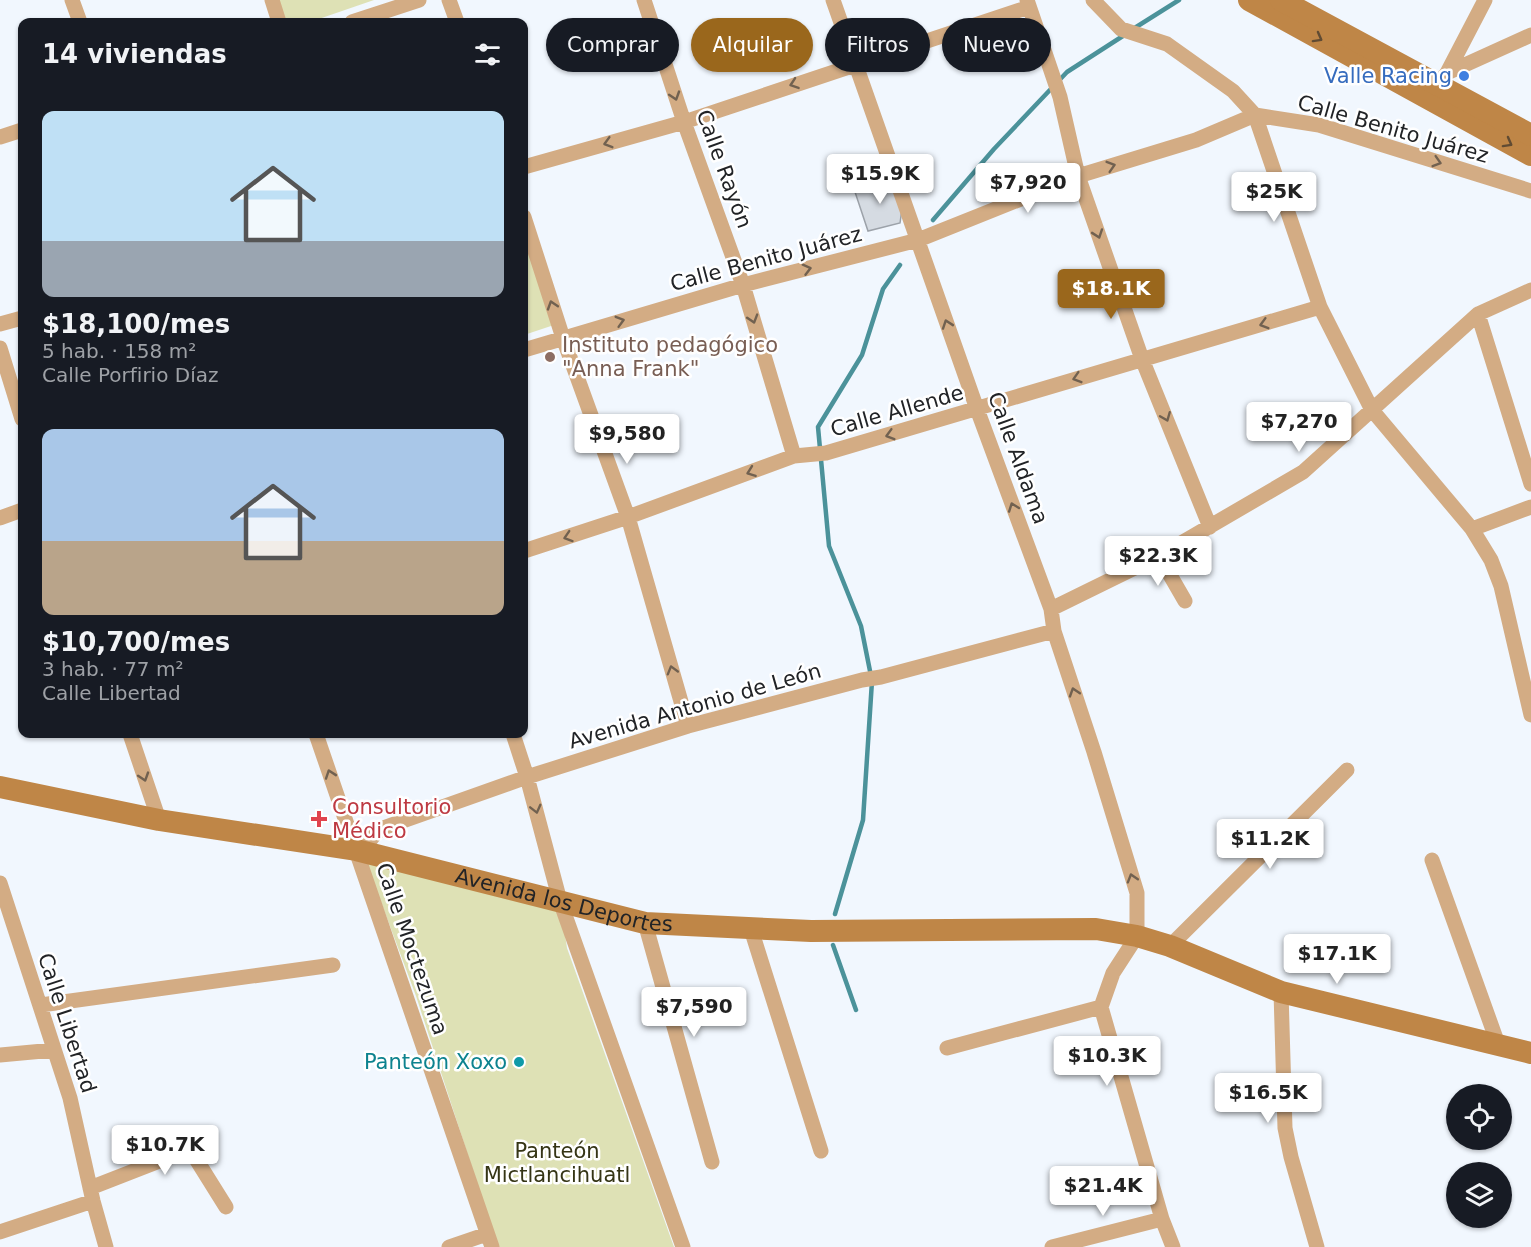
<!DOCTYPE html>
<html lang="es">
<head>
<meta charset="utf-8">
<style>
  body { margin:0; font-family:"DejaVu Sans",sans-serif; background:#242831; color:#f1f3f6; height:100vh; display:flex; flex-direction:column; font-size:22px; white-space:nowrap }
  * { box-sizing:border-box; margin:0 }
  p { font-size:20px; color:#9ea1a6 }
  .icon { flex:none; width:33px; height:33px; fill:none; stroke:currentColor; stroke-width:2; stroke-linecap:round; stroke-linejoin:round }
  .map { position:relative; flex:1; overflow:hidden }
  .details { position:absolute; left:18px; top:18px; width:510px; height:720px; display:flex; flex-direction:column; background:#171b24; border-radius:12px; box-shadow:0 2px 4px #0004 }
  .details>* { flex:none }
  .banner { position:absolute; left:546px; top:18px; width:570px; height:54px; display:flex; gap:12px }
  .fabs { position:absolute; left:1446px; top:1084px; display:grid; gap:12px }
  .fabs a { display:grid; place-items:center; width:66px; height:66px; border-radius:50%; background:#171b24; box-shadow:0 2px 4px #0004; font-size:30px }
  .price { position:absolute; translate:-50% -51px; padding:0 14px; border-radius:6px; background:#fff; color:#222; font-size:20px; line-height:39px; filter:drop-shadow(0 2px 3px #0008) }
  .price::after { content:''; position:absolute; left:50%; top:36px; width:18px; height:14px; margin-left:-9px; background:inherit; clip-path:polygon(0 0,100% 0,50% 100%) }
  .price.on { background:#9a671c; color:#fff }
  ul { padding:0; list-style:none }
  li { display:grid; align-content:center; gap:12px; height:318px; padding:0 24px }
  li span { display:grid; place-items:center; height:186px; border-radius:12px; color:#555 }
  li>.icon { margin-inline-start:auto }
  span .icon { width:108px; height:108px; fill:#fffc; stroke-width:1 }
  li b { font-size:26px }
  h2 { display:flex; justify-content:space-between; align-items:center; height:72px; padding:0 24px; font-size:26px }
  .pill { padding:0 21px; border-radius:27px; background:#171b24; box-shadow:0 2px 4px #0004; font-size:21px; line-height:54px }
  .pill.on { background:#9a671c; color:#fff }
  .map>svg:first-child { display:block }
</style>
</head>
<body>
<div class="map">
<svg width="1531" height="1247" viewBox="0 0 1531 1247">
  <rect width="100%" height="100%" fill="#f1f7fe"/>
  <path fill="#dee1b5" d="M278 0H374L310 22H286Z
    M524 231 554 325 524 335Z
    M362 851 560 901 567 948 674 1247H498L416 996Z"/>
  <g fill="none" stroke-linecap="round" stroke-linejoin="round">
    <path stroke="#4b929a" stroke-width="4.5" d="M1133 29 1179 0
      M933 220 994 149 1067 72 1126 34
      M835 914 863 820 872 681 861 626 829 546 818 427 862 355 883 289 900 265
      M833 945 856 1010"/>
  </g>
  <path fill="#d5dbe2" stroke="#9ca2a9" stroke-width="1.5" d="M890 177 902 209 900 223 868 231 855 192Z"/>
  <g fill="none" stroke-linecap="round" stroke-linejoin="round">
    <path stroke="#d3ac84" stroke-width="15" d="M72 0 80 22
      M272 0 279 22
      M449 0 457 22
      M644 0 684 122 743 285 794 456
      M833 0 977 409 1051 609 1054 631 1094 752 1137 893V936L1113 973 1101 1007 1162 1219 1173 1247
      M1027 0 1060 97 1078 176 1142 359 1210 527
      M1093 0 1121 29 1167 44 1233 91 1255 115 1320 307 1372 410 1472 529 1491 560 1501 586 1531 715
      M352 22 419 0
      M1447 73 1531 35
      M1438 84 1447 73 1485 0
      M0 137 22 130
      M524 167 684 122 1029 7
      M524 217 563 338 628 517 688 726
      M1478 314 1531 484
      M0 324 22 318
      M0 348 22 419
      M524 350 743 285 918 240 1078 176 1196 140 1255 115 1319 125 1531 191
      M0 518 22 510
      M1472 529 1531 507
      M524 551 628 517 794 456 826 453 1320 307
      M1159 556 1185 601
      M1051 609 1159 556 1303 472 1478 314 1531 290
      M130 734 159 820
      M316 734 492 1247
      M513 734 527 777 560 901 683 1247
      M362 851 375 834 383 828 527 777 688 726 862 680 881 677 1054 631
      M1432 860 1498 1044
      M0 883 70 1098 93 1201 106 1247
      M645 923 712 1162
      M751 929 821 1151
      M1170 946 1347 770
      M1281 992 1285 1128 1291 1157 1317 1247
      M41 1005 333 965
      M947 1048 1101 1007
      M0 1055 54 1050
      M90 1188 185 1151H191L226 1207
      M0 1232 93 1201
      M449 1247 487 1234
      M1052 1247 1162 1219"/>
    <g stroke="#bf8647" stroke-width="22">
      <path d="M1249 0 1531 155"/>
      <path d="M1281 0 1531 135"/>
      <path id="s1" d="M0 787 159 820 356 850 645 923 811 931 1096 929 1137 936 1170 946 1281 992 1531 1053"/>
    </g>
  </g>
  <defs><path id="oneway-chevron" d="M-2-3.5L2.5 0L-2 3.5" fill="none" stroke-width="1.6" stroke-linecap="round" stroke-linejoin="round" transform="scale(1.5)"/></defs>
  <g stroke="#604b33">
    <use href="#oneway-chevron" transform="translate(1318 38) rotate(29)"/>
    <use href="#oneway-chevron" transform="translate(1508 143) rotate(29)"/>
  </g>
  <g stroke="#716150">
    <use href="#oneway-chevron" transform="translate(794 84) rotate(161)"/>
    <use href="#oneway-chevron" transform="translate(675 96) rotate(72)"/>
    <use href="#oneway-chevron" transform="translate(608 143) rotate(164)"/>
    <use href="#oneway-chevron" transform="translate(1437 162) rotate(17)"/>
    <use href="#oneway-chevron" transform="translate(1111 166) rotate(-17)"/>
    <use href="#oneway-chevron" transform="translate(1098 234) rotate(71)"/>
    <use href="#oneway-chevron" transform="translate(807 269) rotate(-15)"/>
    <use href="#oneway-chevron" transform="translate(552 305) rotate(-108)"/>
    <use href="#oneway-chevron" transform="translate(753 319) rotate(73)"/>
    <use href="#oneway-chevron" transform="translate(620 321) rotate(-16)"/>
    <use href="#oneway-chevron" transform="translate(947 324) rotate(-109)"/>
    <use href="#oneway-chevron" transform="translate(1264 324) rotate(164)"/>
    <use href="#oneway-chevron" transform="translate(1077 378) rotate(163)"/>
    <use href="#oneway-chevron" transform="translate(1166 417) rotate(68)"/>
    <use href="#oneway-chevron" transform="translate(890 435) rotate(164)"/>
    <use href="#oneway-chevron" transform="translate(751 472) rotate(160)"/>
    <use href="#oneway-chevron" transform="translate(1013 507) rotate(-110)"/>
    <use href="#oneway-chevron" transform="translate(568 537) rotate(162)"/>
    <use href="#oneway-chevron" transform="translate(672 670) rotate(-106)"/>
    <use href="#oneway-chevron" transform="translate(1074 692) rotate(-108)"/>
    <use href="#oneway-chevron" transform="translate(330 774) rotate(-109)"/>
    <use href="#oneway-chevron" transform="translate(144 777) rotate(72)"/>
    <use href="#oneway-chevron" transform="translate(536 809) rotate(76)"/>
    <use href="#oneway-chevron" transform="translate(1132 878) rotate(-107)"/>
  </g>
  <circle fill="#3f7fe0" stroke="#fff" stroke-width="2" cx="1464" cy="76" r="6"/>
  <circle fill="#8d6e63" stroke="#fff" stroke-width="2" cx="550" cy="357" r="6"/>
  <path fill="#e0444e" stroke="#fff" stroke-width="2" d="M316 810h6v6h6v6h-6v6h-6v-6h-6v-6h6z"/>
  <circle fill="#0f9aa8" stroke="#fff" stroke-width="2" cx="519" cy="1062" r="6"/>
  <g text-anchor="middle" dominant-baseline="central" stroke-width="5" stroke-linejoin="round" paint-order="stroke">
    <g font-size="21" fill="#366cbe" stroke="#fff" text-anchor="end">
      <text x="1452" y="76">Valle Racing</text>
    </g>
    <g font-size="21" fill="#212326" stroke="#fff">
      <text transform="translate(1393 129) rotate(16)">Calle Benito Juárez</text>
      <text transform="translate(724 169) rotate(70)">Calle Rayón</text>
      <text transform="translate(766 259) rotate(-15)">Calle Benito Juárez</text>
      <text transform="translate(897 411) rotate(-16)">Calle Allende</text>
      <text transform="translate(1018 458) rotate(70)">Calle Aldama</text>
      <text transform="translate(695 706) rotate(-16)">Avenida Antonio de León</text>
      <text stroke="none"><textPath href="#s1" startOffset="576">Avenida los Deportes</textPath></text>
      <text transform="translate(412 949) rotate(71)">Calle Moctezuma</text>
      <text transform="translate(67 1023) rotate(72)">Calle Libertad</text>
    </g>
    <g font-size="21" fill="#785e54" stroke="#fff" text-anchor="start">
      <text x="562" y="345">Instituto pedagógico<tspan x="562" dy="24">"Anna Frank"</tspan></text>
    </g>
    <g font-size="21" fill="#be3a42" stroke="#fff" text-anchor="start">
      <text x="332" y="807">Consultorio<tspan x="332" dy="24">Médico</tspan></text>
    </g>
    <g font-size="21" fill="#0d838f" stroke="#fff" text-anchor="end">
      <text x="507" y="1062">Panteón Xoxo</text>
    </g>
    <g font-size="21" fill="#353515" stroke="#fff">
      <text x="557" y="1151">Panteón<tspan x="557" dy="24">Mictlancihuatl</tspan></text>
    </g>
  </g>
</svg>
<div class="fabs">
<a><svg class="icon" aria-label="locate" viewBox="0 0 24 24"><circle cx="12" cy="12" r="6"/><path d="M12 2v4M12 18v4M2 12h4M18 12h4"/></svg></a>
<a><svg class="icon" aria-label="layers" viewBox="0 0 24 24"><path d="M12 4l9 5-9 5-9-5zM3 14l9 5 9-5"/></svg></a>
</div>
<b class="price" style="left:880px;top:205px">$15.9K</b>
<b class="price" style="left:1028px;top:214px">$7,920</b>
<b class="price" style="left:1274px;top:223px">$25K</b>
<b class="price on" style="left:1111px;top:320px">$18.1K</b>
<b class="price" style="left:1299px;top:453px">$7,270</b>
<b class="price" style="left:627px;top:465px">$9,580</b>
<b class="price" style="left:1158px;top:587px">$22.3K</b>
<b class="price" style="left:1270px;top:870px">$11.2K</b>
<b class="price" style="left:1337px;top:985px">$17.1K</b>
<b class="price" style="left:694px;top:1038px">$7,590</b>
<b class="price" style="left:1107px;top:1087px">$10.3K</b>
<b class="price" style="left:1268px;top:1124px">$16.5K</b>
<b class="price" style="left:165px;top:1176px">$10.7K</b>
<b class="price" style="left:1103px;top:1217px">$21.4K</b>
<div class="banner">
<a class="pill">Comprar</a>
<a class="pill on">Alquilar</a>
<a class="pill">Filtros</a>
<a class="pill">Nuevo</a>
</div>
<section class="details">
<h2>14 viviendas<svg class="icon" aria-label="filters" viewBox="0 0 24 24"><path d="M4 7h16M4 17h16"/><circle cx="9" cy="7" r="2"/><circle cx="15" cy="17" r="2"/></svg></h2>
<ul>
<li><span style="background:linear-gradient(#bfe0f5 70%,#9aa5b1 0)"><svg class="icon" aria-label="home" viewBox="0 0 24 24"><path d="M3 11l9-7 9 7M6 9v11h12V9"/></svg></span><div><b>$18,100/mes</b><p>5 hab. · 158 m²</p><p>Calle Porfirio Díaz</p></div></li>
<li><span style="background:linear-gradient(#a9c7e8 60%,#b9a48a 0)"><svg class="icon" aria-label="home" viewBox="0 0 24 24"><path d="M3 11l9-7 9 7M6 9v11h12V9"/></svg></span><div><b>$10,700/mes</b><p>3 hab. · 77 m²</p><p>Calle Libertad</p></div></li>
</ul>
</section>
</div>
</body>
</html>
